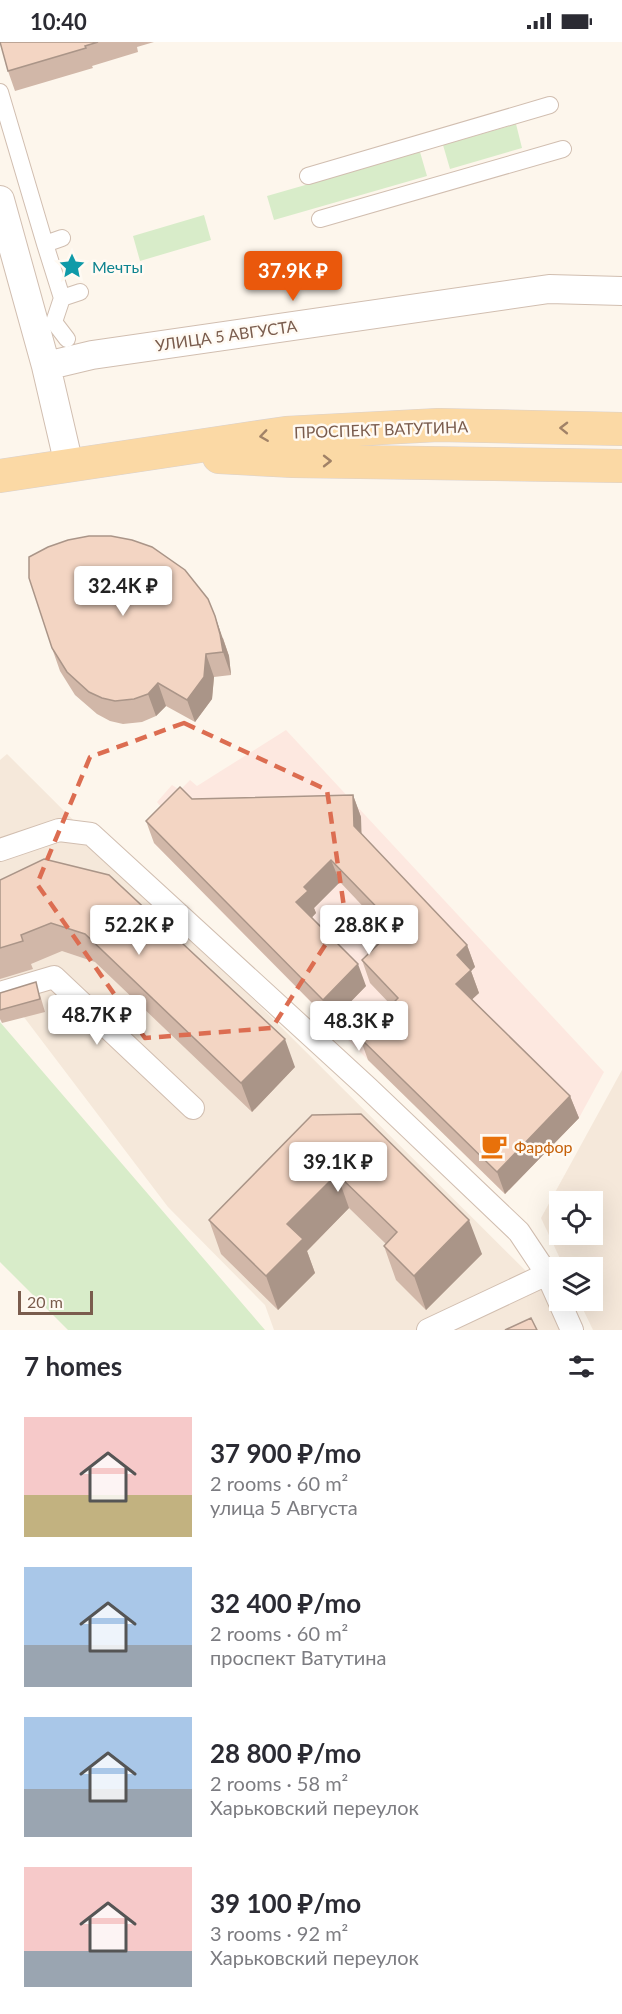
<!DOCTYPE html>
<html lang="en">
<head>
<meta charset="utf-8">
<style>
  body { margin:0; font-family:Lato,sans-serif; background:#f7f7f7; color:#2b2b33; height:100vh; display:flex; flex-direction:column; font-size:22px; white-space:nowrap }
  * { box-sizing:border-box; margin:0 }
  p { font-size:20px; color:#7c7c81 }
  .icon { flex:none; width:33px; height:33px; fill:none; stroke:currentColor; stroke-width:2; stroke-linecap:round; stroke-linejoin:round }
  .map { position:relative; height:1288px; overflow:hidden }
  .drawer { display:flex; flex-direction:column; background:#fff; flex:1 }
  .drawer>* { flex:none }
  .controls { position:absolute; left:549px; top:1149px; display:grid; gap:12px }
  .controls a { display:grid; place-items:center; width:54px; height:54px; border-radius:0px; background:#fff; box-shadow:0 6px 24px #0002; font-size:30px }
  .scale { position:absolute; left:18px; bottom:15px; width:75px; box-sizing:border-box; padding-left:6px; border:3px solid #7a5c4d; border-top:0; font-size:16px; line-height:21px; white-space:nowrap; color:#7a5c4d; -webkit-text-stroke:4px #fffaf3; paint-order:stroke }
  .price { position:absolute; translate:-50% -51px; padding:0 14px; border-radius:6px; background:#fff; color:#222; font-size:20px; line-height:39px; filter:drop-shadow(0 2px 3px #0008) }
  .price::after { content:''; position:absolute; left:50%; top:36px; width:18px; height:14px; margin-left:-9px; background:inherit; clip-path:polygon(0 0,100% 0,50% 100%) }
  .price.selected { background:#ea580c; color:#fff }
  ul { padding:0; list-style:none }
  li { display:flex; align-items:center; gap:18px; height:150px; padding:0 24px }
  li span { display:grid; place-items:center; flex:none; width:168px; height:120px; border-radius:0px; color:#555 }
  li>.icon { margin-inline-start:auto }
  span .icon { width:72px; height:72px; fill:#fffc; stroke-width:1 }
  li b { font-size:26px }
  h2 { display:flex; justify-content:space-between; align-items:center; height:72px; padding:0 24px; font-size:26px }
  .status { display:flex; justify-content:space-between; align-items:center; height:42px; padding:0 30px; background:#fff; direction:ltr }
  .status svg { height:16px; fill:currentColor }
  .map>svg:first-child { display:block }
</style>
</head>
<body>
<div class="status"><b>10:40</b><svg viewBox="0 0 49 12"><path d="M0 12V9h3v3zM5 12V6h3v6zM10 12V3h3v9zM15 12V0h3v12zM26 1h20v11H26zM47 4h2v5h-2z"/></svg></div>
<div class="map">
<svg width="622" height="1288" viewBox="0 0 622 1288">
  <rect width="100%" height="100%" fill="#fdf6ec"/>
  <path fill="#f5e8da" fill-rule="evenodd" d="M7 712 545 1248 561 1288H274L265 1263 168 1165 14 962 0 949V718Z
    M622 1028V1288H593L579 1259 592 1258V1226L564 1225 541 1176ZM560 1160H592V1192H560Z"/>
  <path fill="#fde8e0" d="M286 688 604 1030 579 1076 505 1152 368 1018 154 801 174 781 157 760 172 743 180 748 190 738 197 744Z"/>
  <path fill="#d8ecc9" d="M516 82 522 106 450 127 443 103Z
    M420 110 427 134 274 178 267 154Z
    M204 173 211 198 140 219 133 194Z
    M0 980 265 1288H68L0 1220Z"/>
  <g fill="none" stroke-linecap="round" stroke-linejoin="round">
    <g stroke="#d1beb0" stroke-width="18">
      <path id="pedestrian" d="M0 50 45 202 62 256 54 280 67 297
        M308 134 550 63
        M320 177 563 107
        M45 202 62 196
        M62 256 80 250"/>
    </g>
    <g stroke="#d1beb0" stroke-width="24">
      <path id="minor" d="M0 808 59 788 91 792 368 1046 519 1190 547 1232 428 1288
        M0 951 54 935 193 1066
        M547 1232 572 1288"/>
    </g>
    <g stroke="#d1beb0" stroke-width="30">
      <path id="tertiary" d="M0 158 46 324 69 423
        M46 324 92 313 549 247 622 249"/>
    </g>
    <g stroke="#dad1cd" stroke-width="34">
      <path id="primary" d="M219 415 293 419 622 424
        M0 434 286 391 438 383 622 387"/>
    </g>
    <use href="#pedestrian" stroke="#fff" stroke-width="16"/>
    <use href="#minor" stroke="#fff" stroke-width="22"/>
    <use href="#tertiary" stroke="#fff" stroke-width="28"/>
    <use href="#primary" stroke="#fbd9a5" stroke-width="33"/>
  </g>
  <path fill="#d1b7a8" d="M0 0H154L137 5 138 10 92 24 93 26 15 49 8 29Z
    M223 596 229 614 231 633 214 635 212 657 195 680 166 664 156 674 142 680 123 682 110 679 97 672 75 653 60 629 52 606Z
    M353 753 361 775V792L467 903 475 925 471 929 479 951 472 957 570 1054 579 1076 505 1152 368 1018 360 996 391 963 370 941 362 918 389 892 340 840 314 866 316 871 312 875 366 944 331 980 154 801 146 779 192 757Z
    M0 838 295 1025 252 1070 95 920 62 909 31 922 33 927 0 937Z
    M0 951 40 953 45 970 2 981 0 977Z
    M312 1073 482 1212 426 1268 396 1238 384 1204 386 1202 349 1166 307 1209 315 1231 278 1268 221 1212 209 1178Z"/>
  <path fill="#aa9588" d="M215 574 229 614 231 633 223 610Z
    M206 612 214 635 212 657 195 680 187 658Z
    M158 641 166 664 156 674 148 652Z
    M353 753 361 775 362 806 354 784Z
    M331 818 340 840 314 866 316 871 305 883 296 860 304 845Z
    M467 903 475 925 471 929 479 951 464 965 456 942 457 913Z
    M358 922 366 944 331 980 323 958Z
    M285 997 295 1025 252 1070 241 1041Z
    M570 1054 579 1076 505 1152 497 1130Z
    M337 1132 349 1166 307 1209 315 1231 278 1268 266 1234 287 1182Z
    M469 1178 482 1212 426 1268 414 1234Z"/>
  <path fill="#f3d5c3" stroke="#aa9588" stroke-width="1.5" d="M0 0H98L85 4 86 6 8 29Z
    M89 494H111L132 498 152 505 185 528 208 557 215 574 220 592 223 610 206 612 204 635 187 658 158 641 148 652 134 657 115 659 102 656 89 650 67 630 52 606 29 536V515L48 505 68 498Z
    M180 745 192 757 353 753 354 784 467 903 457 913 471 928 456 942 570 1054 497 1130 360 996 398 956 362 918 396 885 331 818 304 845 308 849 296 860 358 922 323 958 146 779Z
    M44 817 109 833 285 997 241 1041 85 892 51 881 21 893 23 899 0 906V838Z
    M36 940 40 957 0 968V951Z
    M361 1072 469 1178 414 1234 384 1204 397 1190 337 1132 287 1182 303 1197 266 1234 209 1178 312 1073Z
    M531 1276 537 1288H505Z"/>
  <defs><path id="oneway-chevron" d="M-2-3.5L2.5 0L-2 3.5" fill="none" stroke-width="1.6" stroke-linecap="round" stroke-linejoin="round" transform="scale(1.5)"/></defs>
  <g stroke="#a18267">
    <use href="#oneway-chevron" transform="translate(564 386) rotate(-179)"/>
    <use href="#oneway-chevron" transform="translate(264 394) rotate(172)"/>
    <use href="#oneway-chevron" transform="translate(327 419)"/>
  </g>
  <path fill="none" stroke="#dc6d51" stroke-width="4.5" stroke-dasharray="12 8" stroke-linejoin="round" d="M184 681 327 748 345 872 272 986 145 996 37 842 90 715Z"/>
  <defs>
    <g id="sight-bare" transform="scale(2.07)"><path d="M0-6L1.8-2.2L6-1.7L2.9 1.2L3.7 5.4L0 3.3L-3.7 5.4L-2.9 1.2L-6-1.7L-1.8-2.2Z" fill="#0f9aa8" stroke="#fffaf3" stroke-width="2.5" paint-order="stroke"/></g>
    <g id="cafe-bare" transform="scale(2.07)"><path d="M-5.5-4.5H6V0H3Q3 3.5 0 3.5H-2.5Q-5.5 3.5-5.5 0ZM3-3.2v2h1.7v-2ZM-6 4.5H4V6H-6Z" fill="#e8710a" stroke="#fffaf3" stroke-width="2.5" paint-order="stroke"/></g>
  </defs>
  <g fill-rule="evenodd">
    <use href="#sight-bare" x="72" y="224"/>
    <use href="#cafe-bare" x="494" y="1104"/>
  </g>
  <g text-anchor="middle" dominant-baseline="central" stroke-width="5" stroke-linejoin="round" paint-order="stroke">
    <g font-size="16" fill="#0d838f" stroke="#fffaf3" text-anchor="start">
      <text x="92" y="224">Мечты</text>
    </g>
    <g font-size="16" fill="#7a5c4d" stroke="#fffaf3">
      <text transform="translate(226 293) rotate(-8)">УЛИЦА 5 АВГУСТА</text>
      <text transform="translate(381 387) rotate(-2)">ПРОСПЕКТ ВАТУТИНА</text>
    </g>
    <g font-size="16" fill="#c56008" stroke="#fffaf3" text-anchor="start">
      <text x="514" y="1104">Фарфор</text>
    </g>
  </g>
</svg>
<div class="controls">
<a><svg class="icon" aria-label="locate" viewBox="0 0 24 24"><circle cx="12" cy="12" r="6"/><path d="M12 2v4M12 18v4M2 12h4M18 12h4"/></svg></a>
<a><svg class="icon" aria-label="layers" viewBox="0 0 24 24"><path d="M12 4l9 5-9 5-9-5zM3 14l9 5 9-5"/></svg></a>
</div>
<div class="scale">20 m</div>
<b class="price selected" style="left:293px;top:260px">37.9K ₽</b>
<b class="price" style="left:123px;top:575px">32.4K ₽</b>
<b class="price" style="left:139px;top:914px">52.2K ₽</b>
<b class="price" style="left:369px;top:914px">28.8K ₽</b>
<b class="price" style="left:97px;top:1004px">48.7K ₽</b>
<b class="price" style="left:359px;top:1010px">48.3K ₽</b>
<b class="price" style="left:338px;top:1151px">39.1K ₽</b>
</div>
<section class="drawer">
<h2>7 homes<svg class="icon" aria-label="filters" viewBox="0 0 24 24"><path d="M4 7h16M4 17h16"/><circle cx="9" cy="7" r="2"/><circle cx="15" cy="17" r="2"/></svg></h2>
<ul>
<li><span style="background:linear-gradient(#f6c9c9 65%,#c2b280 0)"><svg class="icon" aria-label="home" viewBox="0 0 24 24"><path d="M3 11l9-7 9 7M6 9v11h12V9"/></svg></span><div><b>37 900 ₽/mo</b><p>2 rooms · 60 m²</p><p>улица 5 Августа</p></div></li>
<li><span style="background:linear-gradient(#a9c7e8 65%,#9aa5b1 0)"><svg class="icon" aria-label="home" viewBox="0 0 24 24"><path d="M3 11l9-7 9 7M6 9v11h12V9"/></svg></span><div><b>32 400 ₽/mo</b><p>2 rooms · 60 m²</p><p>проспект Ватутина</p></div></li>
<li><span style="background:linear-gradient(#a9c7e8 60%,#9aa5b1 0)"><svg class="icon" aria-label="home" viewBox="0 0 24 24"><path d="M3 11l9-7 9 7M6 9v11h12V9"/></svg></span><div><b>28 800 ₽/mo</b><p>2 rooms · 58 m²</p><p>Харьковский переулок</p></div></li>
<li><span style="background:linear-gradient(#f6c9c9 70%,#9aa5b1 0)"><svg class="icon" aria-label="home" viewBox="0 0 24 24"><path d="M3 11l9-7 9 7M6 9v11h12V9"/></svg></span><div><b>39 100 ₽/mo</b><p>3 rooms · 92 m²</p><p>Харьковский переулок</p></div></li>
</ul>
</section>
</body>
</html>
